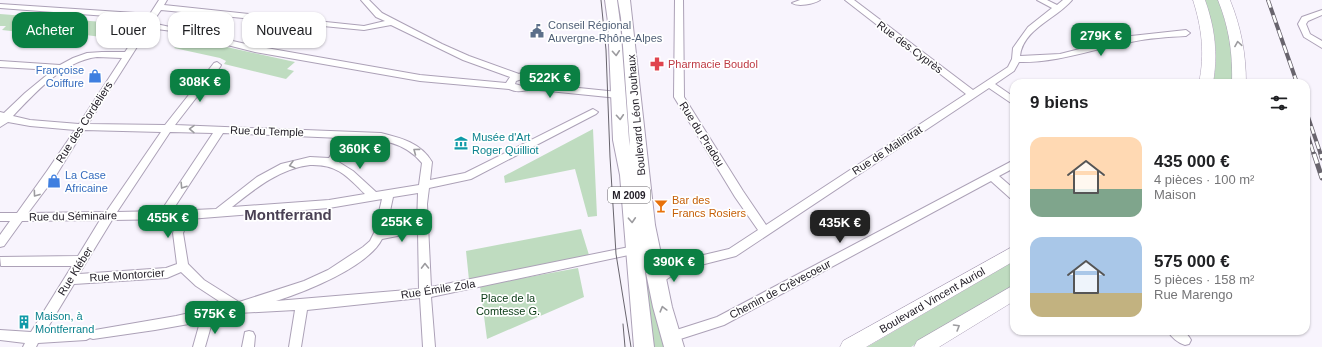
<!DOCTYPE html>
<html lang="fr">
<head>
<meta charset="utf-8">
<style>
  body { margin:0; font-family:Helvetica,sans-serif; background:#f6f6f6; color:#202124; height:100vh; display:flex; flex-direction:column; font-size:15px; white-space:nowrap }
  * { box-sizing:border-box; margin:0 }
  p { font-size:13px; color:#757577 }
  .icon { flex:none; width:22px; height:22px; fill:none; stroke:currentColor; stroke-width:2; stroke-linecap:round; stroke-linejoin:round }
  .map { position:relative; flex:1; overflow:hidden }
  .details { position:absolute; left:1010px; top:79px; width:300px; height:256px; display:flex; flex-direction:column; background:#fff; border-radius:12px; box-shadow:0 1px 3px #0004 }
  .details>* { flex:none }
  .guide { position:absolute; left:12px; top:12px; width:380px; height:36px; display:flex; gap:8px }
  .price { position:absolute; translate:-50% -34px; padding:0 9px; border-radius:8px; background:#0b8043; color:#fff; font-size:13px; line-height:26px; filter:drop-shadow(0 1px 2px #0008) }
  .price::after { content:''; position:absolute; left:50%; top:24px; width:12px; height:9px; margin-left:-6px; background:inherit; clip-path:polygon(0 0,100% 0,50% 100%) }
  .price.selected { background:#222; color:#fff }
  ul { padding:0; list-style:none }
  li { display:flex; align-items:center; gap:12px; height:100px; padding:0 20px }
  li span { display:grid; place-items:center; flex:none; width:112px; height:80px; border-radius:12px; color:#555 }
  li>.icon { margin-inline-start:auto }
  span .icon { width:48px; height:48px; fill:#fffc; stroke-width:1 }
  li b { font-size:17px }
  h2 { display:flex; justify-content:space-between; align-items:center; height:48px; padding:0 20px; font-size:17px }
  .pill { padding:0 14px; border-radius:12px; background:#fff; box-shadow:0 1px 3px #0004; font-size:14px; line-height:36px }
  .pill.selected { background:#0b8043; color:#fff }
  .map>svg:first-child { display:block }
</style>
</head>
<body>
<div class="map">
<svg width="1322" height="347" viewBox="0 0 1322 347">
  <rect width="100%" height="100%" fill="#f8f4fd"/>
  <path fill="#bfdcc0" d="M1204 0H1219L1233 49 1232 83H1213C1219 55 1215 26 1204 0Z
    M0 14 116 23 121 18 139 20 134 25 142 26 128 43 97 41 101 37 86 35 82 39 2 30 6 26H0Z
    M186 38 295 62 287 69 294 71 286 79 224 64 226 61 220 58 174 48Z
    M593 129 597 216 588 217 575 169 505 183 504 176Z
    M581 229 589 255 469 280 466 251Z
    M643 244 667 347H651L640 263Z
    M1014 261V285L911 347H867Z
    M578 268 584 297 487 339 480 286Z"/>
  <g fill="none" stroke-linecap="round" stroke-linejoin="round">
    <g stroke="#aca1b7" stroke-width="2">
      <path id="street" d="M159 0H167L164 5 364 26 385 21 376 17 361 0H369L382 13 442 44 469 56 519 74 524 72 532 74 536 82 540 84 618 92 623 95 618 98 539 90C528 87 522 95 509 89L420 81 255 52 172 31 149 28 88 124 165 125 214 63 217 62 221 65 220 67 175 125 381 133C401 138 421 143 432 162L430 180 465 173 593 109 598 112 596 114 471 179 429 188 427 204 431 287 634 246 638 247 639 250 638 253 431 297 435 347H423L420 298 307 310 301 347H289L295 310 238 313 213 319 205 347H193L200 322 155 330 93 339 90 338 86 340 38 343 36 347H23L25 343 0 340V330L31 332 72 266H1L0 257 78 256 100 220 22 221 4 246 0 247V235L10 221H0V213H17L47 171 75 130 30 126 8 122 0 127V112L4 113 25 93 53 70 0 67V61L60 65 73 58 87 53 102 52H125L147 19 0 8V4L150 14ZM161 10 364 30 391 25 463 60 510 77 506 83 420 75 255 46 152 23ZM97 57 122 58 79 124 30 120 13 116C35 93 63 61 97 57ZM525 78 528 80 526 84 522 86 515 84 516 81ZM84 130 161 132 106 212 28 213 55 177ZM170 132 213 133 161 211 117 212ZM223 133 341 138 329 158 310 157 281 164 257 177 216 209 172 211ZM350 138C377 139 403 140 422 163L419 185 376 192 353 171 337 161ZM310 165C337 164 347 176 365 194L329 200 232 207C256 188 279 169 310 165ZM418 193 417 224 386 230 393 197ZM382 199 374 233 370 241 363 247 328 270 304 281 239 302 204 280 188 264 183 233 189 219 329 208ZM178 219 173 233 177 264 166 268 79 274 112 220ZM418 232 419 289 276 301C305 292 368 267 382 239ZM181 272 196 286 225 305 176 316 89 331 45 332 74 284 167 278Z
        M675 0H683L684 97 743 191 766 225 966 94 845 0H854L973 90 1008 67 1012 59 1013 48 1028 27 1052 8 1037 0H1047L1057 5 1063 0H1072C1056 19 1023 29 1020 56L1060 54 1131 36 1186 30 1190 33 1186 36C1168 37 1149 38 1131 42 1093 49 1058 63 1019 62L1014 71 995 84 1014 97V105L989 88 736 256 681 270 656 286 652 284 650 281 652 278 667 268 648 260 646 257 648 254 652 252 664 258 678 261 729 249 758 230 735 197 674 97Z
        M800 0H820C814 4 798 7 792 3Z
        M1322 10V15L1308 21 1306 24 1310 34 1322 41V48L1304 37 1298 24 1302 17Z
        M1014 160V168L999 176 1014 189V199L1010 198 991 181 724 325 671 342 667 341 665 337 667 333 717 317Z
        M249 331 253 332 255 336 254 347H242L245 332Z
        M1168 331C1178 331 1186 330 1191 340L1189 344 1185 345C1178 343 1171 337 1168 331Z"/>
    </g>
    <g stroke="#aca1b7" stroke-width="1">
      <path id="secondary" d="M1193 0H1205C1215 28 1218 54 1213 83H1199C1205 54 1202 28 1193 0Z
        M1218 0H1230C1241 27 1246 54 1246 83H1232C1233 54 1229 27 1218 0Z
        M1014 246V261L866 347H840L843 341Z
        M1014 285V301L939 347H914L917 341Z"/>
    </g>
    <g stroke="#aca1b7" stroke-width="2">
      <path id="primary" d="M605 0H617L620 22 629 140 630 146 621 18 618 0H630L655 225 672 307 684 347H664L653 307 644 263 654 347H634L620 175 613 140 608 22Z"/>
    </g>
    <use href="#street" fill="#fff" fill-rule="evenodd"/>
    <use href="#secondary" fill="#fff" fill-rule="evenodd"/>
    <use href="#primary" fill="#fff" fill-rule="evenodd"/>
    <path stroke="#68646d" stroke-width="1" d="M601 0 606 50 610 157 616 254 631 347
      M623 324 625 347"/>
    <g stroke="#68646d" stroke-width="4">
      <path id="rail-far1" d="M1268 0 1297 83
        M1306 111 1321 155
        M1306 129 1314 155"/>
    </g>
    <g stroke="#68646d" stroke-width="5">
      <path id="rail" d="M1314 154 1322 178
        M1321 154 1322 158"/>
    </g>
    <use href="#rail-far1" stroke="#fff" stroke-width="2.5" stroke-dasharray="8" stroke-linecap="butt"/>
    <use href="#rail" stroke="#fff" stroke-width="3.5" stroke-dasharray="10" stroke-linecap="butt"/>
  </g>
  <defs><path id="oneway-chevron" d="M-2-3.5L2.5 0L-2 3.5" fill="none" stroke-width="1.6" stroke-linecap="round" stroke-linejoin="round"/></defs>
  <g stroke="#9c9b9f">
    <use href="#oneway-chevron" transform="translate(1238 44) rotate(-99)"/>
    <use href="#oneway-chevron" transform="translate(616 53) rotate(86)"/>
    <use href="#oneway-chevron" transform="translate(620 117) rotate(86)"/>
    <use href="#oneway-chevron" transform="translate(192 129) rotate(-179)"/>
    <use href="#oneway-chevron" transform="translate(416 151) rotate(-143)"/>
    <use href="#oneway-chevron" transform="translate(292 165) rotate(165)"/>
    <use href="#oneway-chevron" transform="translate(183 186) rotate(123)"/>
    <use href="#oneway-chevron" transform="translate(36 194) rotate(126)"/>
    <use href="#oneway-chevron" transform="translate(632 220) rotate(87)"/>
    <use href="#oneway-chevron" transform="translate(425 266) rotate(-91)"/>
    <use href="#oneway-chevron" transform="translate(663 309) rotate(-105)"/>
    <use href="#oneway-chevron" transform="translate(957 327) rotate(-31)"/>
  </g>
  <defs>
    <g id="civic-bare" transform="scale(1.08)"><path d="M-.6-6.5H3V-4.5H.6V-3L4-1V1h2V6H-6V1h2V-1L-.6-3ZM-1.2 2.5V6h2.4V2.5Z" fill="#5c6f8a" stroke="#fff" stroke-width="2.5" paint-order="stroke"/></g>
    <g id="pharmacy-bare" transform="scale(1.08)"><path d="M-2-6h4v4h4v4h-4v4h-4v-4h-4v-4h4Z" fill="#e0444e" stroke="#fff" stroke-width="2.5" paint-order="stroke"/></g>
    <g id="shop-bare" transform="scale(1.08)"><path d="M-5-2.5h2.3a2.7 3.5 0 0 1 5.4 0H5L5.5 6h-11ZM-1.5-2.5h3a1.5 2.3 0 0 0-3 0Z" fill="#3f7fe0" stroke="#fff" stroke-width="2.5" paint-order="stroke"/></g>
    <g id="museum-bare" transform="scale(1.08)"><path d="M0-6L6-3V-2H-6V-3ZM-5-1h2V3h-2ZM-1-1h2V3h-2ZM3-1h2V3H3ZM-6 4H6V6H-6Z" fill="#0f9aa8" stroke="#fff" stroke-width="2.5" paint-order="stroke"/></g>
    <g id="bar-bare" transform="scale(1.08)"><path d="M-6-5H6L.8 .8V4.5H3.5V6h-7V4.5H-.8V.8Z" fill="#e8710a" stroke="#fff" stroke-width="2.5" paint-order="stroke"/></g>
    <g id="building-bare" transform="scale(1.08)"><path d="M-4-6H4V6H1V3H-1V6H-4ZM-2.5-4.3h1.7v1.8h-1.7ZM.8-4.3h1.7v1.8H.8ZM-2.5-1h1.7V.8h-1.7ZM.8-1h1.7V.8H.8Z" fill="#0f9aa8" stroke="#fff" stroke-width="2.5" paint-order="stroke"/></g>
  </defs>
  <g fill-rule="evenodd">
    <use href="#civic-bare" x="537" y="31"/>
    <use href="#pharmacy-bare" x="657" y="64"/>
    <use href="#shop-bare" x="95" y="76"/>
    <use href="#museum-bare" x="461" y="143"/>
    <use href="#shop-bare" x="54" y="181"/>
    <use href="#bar-bare" x="661" y="206"/>
    <use href="#building-bare" x="24" y="322"/>
  </g>
  <g text-anchor="middle" dominant-baseline="central" stroke-width="3.5" stroke-linejoin="round" paint-order="stroke">
    <rect fill="#fff" stroke="#666369" stroke-width="1" x="608" y="187" width="42" height="16" rx="3"/>
    <g font-size="10" font-weight="bold" fill="#242029">
      <text x="629" y="195">M 2009</text>
    </g>
    <g font-size="11" fill="#4e5e75" stroke="#fff" text-anchor="start">
      <text x="548" y="25">Conseil Régional<tspan x="548" dy="13">Auvergne-Rhône-Alpes</tspan></text>
    </g>
    <g font-size="11" fill="#242029" stroke="#fff">
      <text transform="translate(910 47) rotate(37)">Rue des Cyprès</text>
      <text transform="translate(636 115) rotate(-95)">Boulevard Léon Jouhaux</text>
      <text transform="translate(84 122) rotate(-57)">Rue des Cordeliers</text>
      <text transform="translate(267 131) rotate(2)">Rue du Temple</text>
      <text transform="translate(702 134) rotate(58)">Rue du Pradou</text>
      <text transform="translate(887 150) rotate(-33)">Rue de Malintrat</text>
      <text transform="translate(73 216) rotate(-1)">Rue du Séminaire</text>
      <text transform="translate(75 271) rotate(-58)">Rue Kléber</text>
      <text transform="translate(127 275) rotate(-4)">Rue Montorcier</text>
      <text transform="translate(438 289) rotate(-9)">Rue Émile Zola</text>
      <text transform="translate(780 289) rotate(-28)">Chemin de Crèvecoeur</text>
      <text transform="translate(932 300) rotate(-30)">Boulevard Vincent Auriol</text>
    </g>
    <g font-size="11" fill="#be3a42" stroke="#fff" text-anchor="start">
      <text x="668" y="64">Pharmacie Boudol</text>
    </g>
    <g font-size="11" fill="#366cbe" stroke="#fff" text-anchor="end">
      <text x="84" y="70">Françoise<tspan x="84" dy="13">Coiffure</tspan></text>
      <text x="65" y="175" text-anchor="start">La Case<tspan x="65" dy="13">Africaine</tspan></text>
    </g>
    <g font-size="11" fill="#0d838f" stroke="#fff" text-anchor="start">
      <text x="472" y="137">Musée d'Art<tspan x="472" dy="13">Roger Quilliot</tspan></text>
      <text x="35" y="316">Maison, à<tspan x="35" dy="13">Montferrand</tspan></text>
    </g>
    <g font-size="11" fill="#c56008" stroke="#fff" text-anchor="start">
      <text x="672" y="200">Bar des<tspan x="672" dy="13">Francs Rosiers</tspan></text>
    </g>
    <g font-size="11" fill="#083913" stroke="#fff">
      <text x="508" y="298">Place de la<tspan x="508" dy="13">Comtesse G.</tspan></text>
    </g>
    <g font-size="15" font-weight="bold" fill="#4a4154" stroke="#fff">
      <text x="288" y="214">Montferrand</text>
    </g>
  </g>
</svg>
<b class="price" style="left:1101px;top:57px">279K €</b>
<b class="price" style="left:550px;top:99px">522K €</b>
<b class="price" style="left:200px;top:103px">308K €</b>
<b class="price" style="left:360px;top:170px">360K €</b>
<b class="price" style="left:168px;top:239px">455K €</b>
<b class="price" style="left:402px;top:243px">255K €</b>
<b class="price selected" style="left:840px;top:244px">435K €</b>
<b class="price" style="left:674px;top:283px">390K €</b>
<b class="price" style="left:215px;top:335px">575K €</b>
<div class="guide">
<a class="pill selected">Acheter</a>
<a class="pill">Louer</a>
<a class="pill">Filtres</a>
<a class="pill">Nouveau</a>
</div>
<section class="details">
<h2>9 biens<svg class="icon" aria-label="filters" viewBox="0 0 24 24"><path d="M4 7h16M4 17h16"/><circle cx="9" cy="7" r="2"/><circle cx="15" cy="17" r="2"/></svg></h2>
<ul>
<li><span style="background:linear-gradient(#ffd9b3 65%,#7fa58c 0)"><svg class="icon" aria-label="home" viewBox="0 0 24 24"><path d="M3 11l9-7 9 7M6 9v11h12V9"/></svg></span><div><b>435 000 €</b><p>4 pièces · 100 m²</p><p>Maison</p></div></li>
<li><span style="background:linear-gradient(#a9c7e8 70%,#c2b280 0)"><svg class="icon" aria-label="home" viewBox="0 0 24 24"><path d="M3 11l9-7 9 7M6 9v11h12V9"/></svg></span><div><b>575 000 €</b><p>5 pièces · 158 m²</p><p>Rue Marengo</p></div></li>
</ul>
</section>
</div>
</body>
</html>
